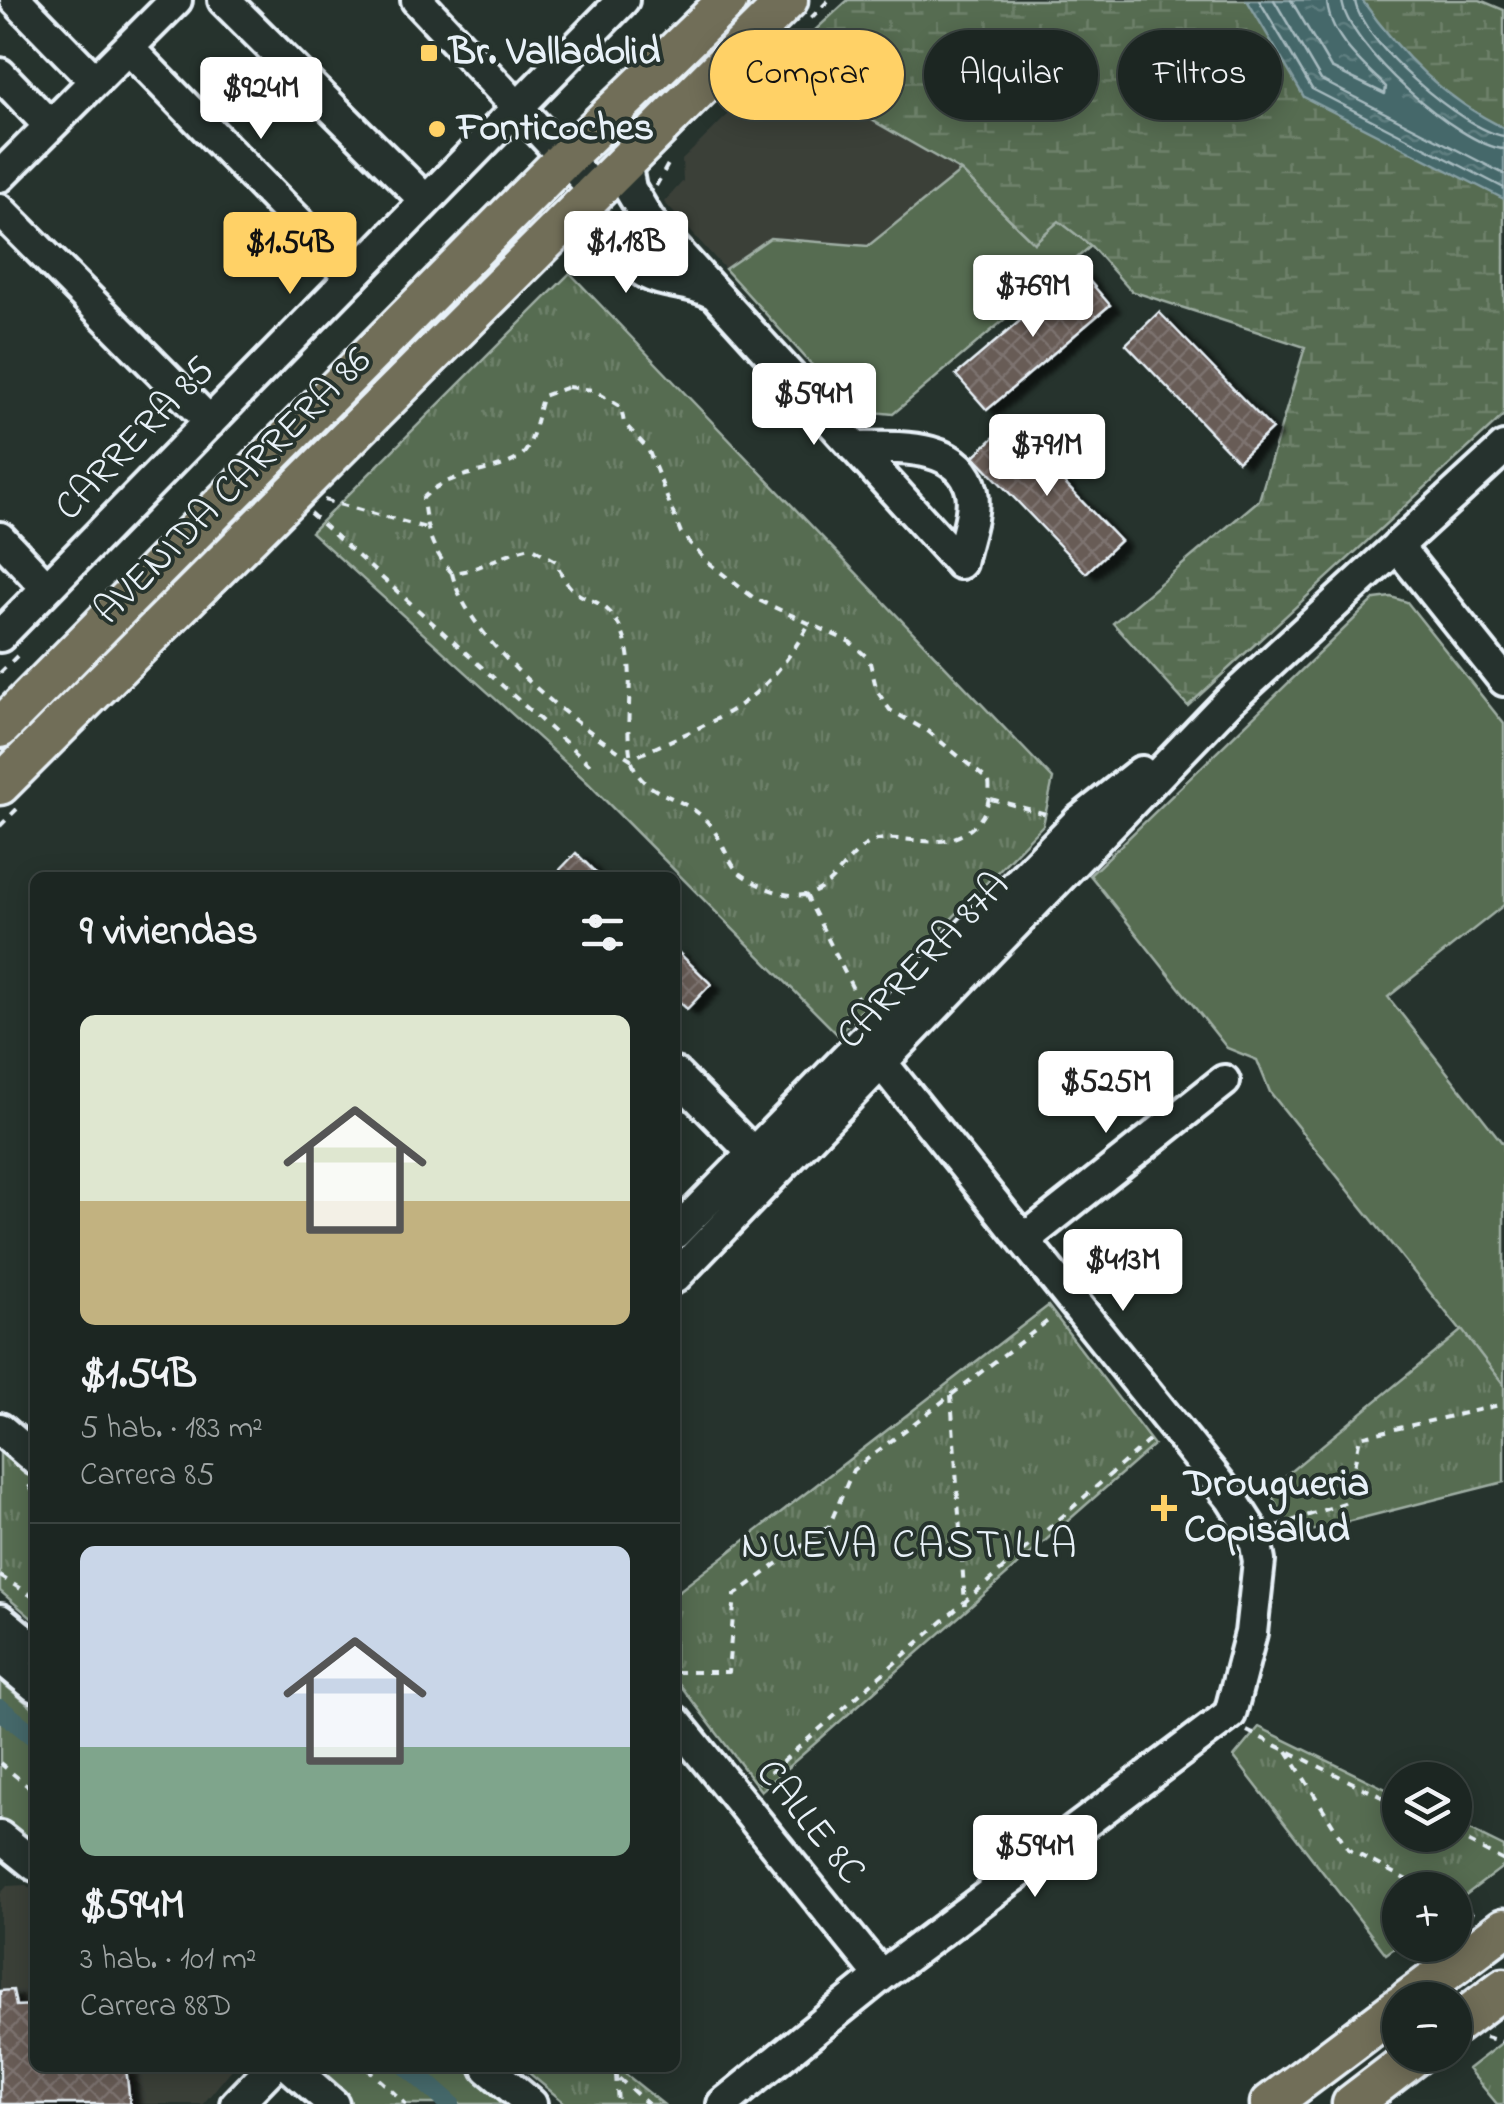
<!DOCTYPE html>
<html lang="es">
<head>
<meta charset="utf-8">
<style>
  body { margin:0; font-family:"Indie Flower",sans-serif; background:#252e2a; color:#f1f3f6; height:100vh; display:flex; flex-direction:column; font-size:38px; white-space:nowrap }
  * { box-sizing:border-box; margin:0 }
  p { font-size:32px; color:#a0a5a5 }
  .icon { flex:none; width:55px; height:55px; fill:none; stroke:currentColor; stroke-width:2; stroke-linecap:round; stroke-linejoin:round }
  .map { position:relative; flex:1; overflow:hidden }
  .side { position:absolute; left:30px; top:872px; width:650px; height:1200px; display:flex; flex-direction:column; background:#1c2622; border-radius:15px; box-shadow:0 5px 25px #0003,0 0 0 2px #3a4340 }
  .side>* { flex:none }
  .banner { position:absolute; left:710px; top:30px; width:642px; height:90px; display:flex; gap:20px }
  .controls { position:absolute; left:1382px; top:1762px; display:grid; gap:20px }
  .controls a { display:grid; place-items:center; width:90px; height:90px; border-radius:50%; background:#1c2622; box-shadow:0 5px 25px #0003,0 0 0 2px #3a4340; font-size:50px }
  .price { position:absolute; translate:-50% -85px; padding:0 22px; border-radius:10px; background:#fff; color:#222; font-size:32px; line-height:65px; filter:drop-shadow(0 2px 5px #0008) }
  .price::after { content:''; position:absolute; left:50%; top:60px; width:30px; height:22px; margin-left:-15px; background:inherit; clip-path:polygon(0 0,100% 0,50% 100%) }
  .price.active { background:#ffd166; color:#111 }
  ul { padding:0; list-style:none }
  li { display:grid; align-content:center; gap:20px; height:530px; padding:0 50px }
  li+li { border-top:2px solid #3a4340 }
  li span { display:grid; place-items:center; height:310px; border-radius:15px; color:#555 }
  li>.icon { margin-inline-start:auto }
  span .icon { width:180px; height:180px; fill:#fffc; stroke-width:1 }
  li b { font-size:42px }
  h2 { display:flex; justify-content:space-between; align-items:center; height:120px; padding:0 50px; font-size:42px }
  .tag { padding:0 35px; border-radius:45px; background:#1c2622; box-shadow:0 5px 25px #0003,0 0 0 2px #3a4340; font-size:35px; line-height:90px }
  .tag.active { background:#ffd166; color:#111 }
  .map>svg:first-child { display:block }
</style>
</head>
<body>
<div class="map">
<svg width="1504" height="2104" viewBox="0 0 1504 2104">
  <defs>
    <pattern id="wetland-marsh" width="20" height="14" patternUnits="userSpaceOnUse" patternTransform="scale(2.5)"><rect width="20" height="14" fill="#566c51"/><path d="M1 5h8M5 5V1M11 12h8M15 12V8" fill="none" stroke="#6e816b"/></pattern>
    <pattern id="park-tufts" width="24" height="20" patternUnits="userSpaceOnUse" patternTransform="scale(2.5)"><rect width="24" height="20" fill="#566c51"/><path d="M3 7l-1-3M5 7V3M7 7l1-3M15 17l-1-3M17 17v-4M19 17l1-3" fill="none" stroke="#6e816b"/></pattern>
    <pattern id="water-ripples" width="26" height="14" patternUnits="userSpaceOnUse" patternTransform="scale(2.5)"><rect width="26" height="14" fill="#44686a"/><path d="M2 4q2-2 4 0t4 0M15 11q2-2 4 0t4 0" fill="none" stroke="#5f7e80"/></pattern>
    <pattern id="building-cross-hatch" width="8" height="8" patternUnits="userSpaceOnUse" patternTransform="scale(2.5)"><rect width="8" height="8" fill="#675b56"/><path d="M0 0l8 8M0 8l8-8" fill="none" stroke="#7d736f"/></pattern>
    <filter id="shadow"><feDropShadow dx="10" dy="6" stdDeviation="2.5" flood-color="#0009"/></filter>
  </defs>
  <rect width="100%" height="100%" fill="#26332d"/>
  <filter id="ink" filterUnits="userSpaceOnUse"><feTurbulence type="fractalNoise" baseFrequency=".01" numOctaves="2"/><feDisplacementMap in="SourceGraphic" scale="20" xChannelSelector="R" yChannelSelector="G"/><feConvolveMatrix kernelMatrix="1 2 1 2 8 2 1 2 1" color-interpolation-filters="sRGB"/></filter>
  <g filter="url(#ink)">
    <path fill="#3a3f39" d="M799 45 819 74 813 87 961 171 868 246 770 238 725 269 664 202 683 181 682 160Z
      M26 1885 35 1892V2068H233L203 2104H0V1894L7 1886Z"/>
    <path fill="#566c51" stroke="#9faea4" stroke-width="2.5" d="M961 171 1034 243 1059 220 1091 246 893 414 853 410 725 269 770 238 868 246Z
      M1391 597 1407 602 1504 724V905L1388 997 1504 1145V1385L1270 1092 1257 1060 1227 1048 1090 875 1375 599Z
      M0 1681 35 1710V1847L0 1818Z
      M303 2068H464L507 2104H347Z"/>
    <path fill="url(#wetland-marsh)" stroke="#9faea4" stroke-width="2.5" d="M848 0H1480L1504 10V415L1188 706 1113 623 1259 500 1305 347 1131 291 1091 246 1059 221 1034 243 961 171 812 86 819 74 799 45Z"/>
    <path fill="url(#park-tufts)" stroke="#9faea4" stroke-width="2.5" d="M570 273 1053 779 1043 825 838 1035 585 780 311 532Z
      M1048 1306 1154 1445 761 1791 675 1678V1594Z
      M1462 1330 1504 1385V1482L1291 1536 1269 1489Z
      M0 1430 35 1461V1621L0 1591Z
      M1259 1727 1400 1796V1835H1455V1823L1504 1847V1866L1455 1903V1890H1400V1944L1386 1954 1234 1757Z
      M1504 2041V2104H1497L1468 2069Z
      M523 2068H618L663 2104H566Z"/>
    <path fill="url(#water-ripples)" stroke="#869fa3" stroke-width="2.5" d="M1247 0H1362C1401 55 1443 98 1504 128V199L1304 97Z"/>
    <g fill="none" stroke-linecap="round" stroke-linejoin="round">
      <path stroke="#a6babf" stroke-width="2.5" d="M1259 0 1312 89 1504 188
        M1274 0 1321 80 1504 174
        M1291 0 1331 68 1385 94 1386 87C1363 64 1328 35 1327 0
        M1342 0C1345 44 1460 146 1504 149
        M1355 0C1359 40 1464 131 1504 136"/>
      <path stroke="#44686a" stroke-width="20" d="M0 1709 35 1737
        M409 2068 450 2104"/>
    </g>
    <path fill="url(#building-cross-hatch)" stroke="#e8f1f8" stroke-width="2.5" filter="url(#shadow)" d="M1080 270 1110 305 987 410 956 375Z
      M1159 312 1272 429 1238 461 1126 344Z
      M1008 424 1120 541 1086 573 974 456Z
      M576 853 601 878H552Z
      M675 949 711 984 687 1009 675 998Z
      M13 1990 16 2006 35 2005V2068H126L130 2104H0V1991Z"/>
    <g fill="none" stroke-linecap="round" stroke-linejoin="round">
      <g stroke="#e8f1f8" stroke-width="38">
        <path id="minor" d="M16 0 95 81
          M224 0 426 201
          M417 0 595 190
          M128 48 352 277
          M0 74 50 126
          M625 161 630 189 649 221 960 563
          M0 176 176 0
          M0 210 210 422
          M573 212C607 218 620 259 648 274 667 284 690 281 711 292
          M855 448C892 448 961 441 972 492 976 513 964 542 960 563
          M0 538 47 588
          M1397 546 1504 680
          M0 636 623 0
          M675 1074 753 1153
          M675 1233 1078 822 1141 772
          M1025 1239 1224 1081
          M675 1277 1229 701 1504 448
          M0 1429 35 1459
          M0 1620 35 1649
          M0 1657 35 1686
          M675 1721 881 1976
          M0 1837 35 1865
          M292 2068 333 2104
          M488 2068 531 2104
          M236 2104 271 2068
          M723 2104 881 1976 1230 1714 1251 1633 1259 1561 1254 1534 1231 1498 864 1041"/>
      </g>
      <g stroke="#e8f1f8" stroke-width="45">
        <path id="major" d="M0 728 565 158 728 0
          M0 785 788 0
          M1408 2000 1504 1928
          M1455 2025 1504 1988
          M1270 2104 1400 2006
          M1352 2104 1416 2055"/>
      </g>
      <path stroke="#e8f1f8" stroke-width="4" stroke-dasharray="8 8" stroke-linecap="butt" d="M811 18 829 0
        M656 186 671 159
        M568 387 593 390 621 407 624 423 648 449 681 533 706 561 754 598 850 642 869 659 877 691 890 710 929 732 989 781C994 821 962 845 923 841 910 840 890 837 877 840 847 849 836 890 805 895 784 898 758 886 741 874 725 862 722 831 698 813 673 793 639 794 631 758 622 715 641 661 617 622 597 588 574 612 556 561L531 547C501 553 483 570 452 573 431 549 426 529 423 498 453 466 512 475 527 449 535 435 537 411 543 396Z
        M324 500 426 528
        M310 513 594 768
        M452 573C467 640 573 724 631 759 717 717 759 713 809 624
        M0 673 18 655
        M991 799 1050 815
        M0 826 18 808
        M806 895 862 1007
        M951 1395 965 1605
        M29 1485 35 1495
        M1277 1526 1347 1502 1360 1437 1504 1404
        M0 1576 35 1598
        M675 1672H728L735 1595 829 1526 853 1470 1053 1317
        M1247 1731 1400 1806
        M1287 1751 1348 1849 1426 1890
        M0 1763 35 1792
        M758 1783 1153 1437
        M1454 1835 1504 1861
        M1455 1905 1473 1914
        M1485 2037 1504 2042
        M367 2068 406 2104
        M607 2068 648 2104
        M616 2075 618 2104"/>
      <use href="#minor" stroke="#26332d" stroke-width="30"/>
      <use href="#major" stroke="#716e59" stroke-width="38"/>
    </g>
  </g>
  <g fill="#ffd166" stroke="#26332d" stroke-width="4">
    <rect x="419" y="43" width="20" height="20" rx="5"/>
    <circle cx="437" cy="129" r="10"/>
    <path d="M1159 1493h10v10h10v10h-10v10h-10v-10h-10v-10h10z"/>
  </g>
  <g text-anchor="middle" dominant-baseline="central" stroke-width="8" stroke-linejoin="round" paint-order="stroke">
    <g font-size="40" font-weight="bold" fill="#e8f1f8" stroke="#26332d" text-anchor="start">
      <text x="449" y="53">Br. Valladolid</text>
      <text x="457" y="129">Fonticoches</text>
      <text x="1184" y="1485">Drougueria<tspan x="1184" dy="46">Copisalud</tspan></text>
    </g>
    <g font-size="40" fill="#e8f1f8" stroke="#26332d">
      <text transform="translate(136 440) rotate(-46)">CARRERA 85</text>
      <text transform="translate(234 487) rotate(-45)">AVENIDA CARRERA 86</text>
      <text transform="translate(924 962) rotate(-46)">CARRERA 87A</text>
      <text transform="translate(809 1823) rotate(51)">CALLE 8C</text>
    </g>
    <g font-size="42" letter-spacing="2.5" fill="#e8f1f8" stroke="#26332d">
      <text x="910" y="1546">NUEVA CASTILLA</text>
    </g>
  </g>
</svg>
<div class="controls">
<a><svg class="icon" aria-label="layers" viewBox="0 0 24 24"><path d="M12 4l9 5-9 5-9-5zM3 14l9 5 9-5"/></svg></a>
<a>+</a>
<a>−</a>
</div>
<b class="price" style="left:261px;top:142px">$924M</b>
<b class="price" style="left:626px;top:296px">$1.18B</b>
<b class="price active" style="left:290px;top:297px">$1.54B</b>
<b class="price" style="left:1033px;top:340px">$769M</b>
<b class="price" style="left:814px;top:448px">$594M</b>
<b class="price" style="left:1047px;top:499px">$791M</b>
<b class="price" style="left:1106px;top:1136px">$525M</b>
<b class="price" style="left:1123px;top:1314px">$413M</b>
<b class="price" style="left:1035px;top:1900px">$594M</b>
<div class="banner">
<a class="tag active">Comprar</a>
<a class="tag">Alquilar</a>
<a class="tag">Filtros</a>
</div>
<section class="side">
<h2>9 viviendas<svg class="icon" aria-label="filters" viewBox="0 0 24 24"><path d="M4 7h16M4 17h16"/><circle cx="9" cy="7" r="2"/><circle cx="15" cy="17" r="2"/></svg></h2>
<ul>
<li><span style="background:linear-gradient(#dfe7d0 60%,#c2b280 0)"><svg class="icon" aria-label="home" viewBox="0 0 24 24"><path d="M3 11l9-7 9 7M6 9v11h12V9"/></svg></span><div><b>$1.54B</b><p>5 hab. · 183 m²</p><p>Carrera 85</p></div></li>
<li><span style="background:linear-gradient(#c9d6e8 65%,#7fa58c 0)"><svg class="icon" aria-label="home" viewBox="0 0 24 24"><path d="M3 11l9-7 9 7M6 9v11h12V9"/></svg></span><div><b>$594M</b><p>3 hab. · 101 m²</p><p>Carrera 88D</p></div></li>
</ul>
</section>
</div>
</body>
</html>
